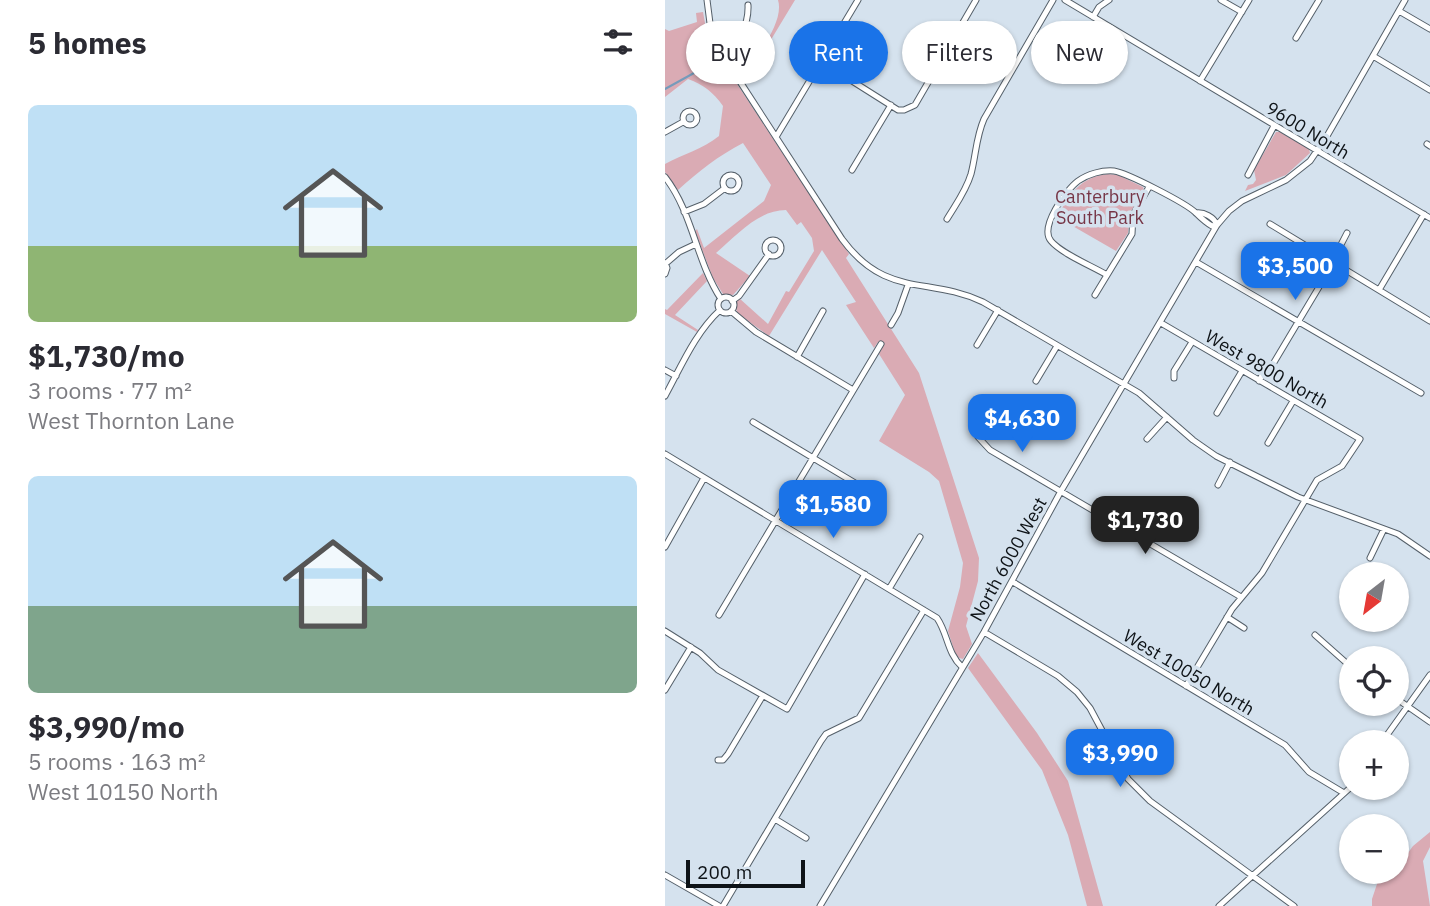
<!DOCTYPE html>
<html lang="en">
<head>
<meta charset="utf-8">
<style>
  body { margin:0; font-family:"IBM Plex Sans",sans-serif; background:#f2f2f3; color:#2b2b33; height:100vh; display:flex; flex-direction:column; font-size:26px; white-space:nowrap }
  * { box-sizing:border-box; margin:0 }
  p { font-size:23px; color:#7c7c81 }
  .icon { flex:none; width:38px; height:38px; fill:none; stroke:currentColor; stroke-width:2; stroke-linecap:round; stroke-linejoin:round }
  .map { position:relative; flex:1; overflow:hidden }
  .details { display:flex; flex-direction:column; background:#fff; width:665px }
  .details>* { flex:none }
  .banner { position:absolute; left:21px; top:21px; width:639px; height:63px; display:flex; gap:14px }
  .needle { width:46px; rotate:211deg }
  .buttons { position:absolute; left:674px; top:562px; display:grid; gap:14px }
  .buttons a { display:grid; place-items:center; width:70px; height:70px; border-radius:50%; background:#fff; box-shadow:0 2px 5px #0004; font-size:35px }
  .scale { position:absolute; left:21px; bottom:18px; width:119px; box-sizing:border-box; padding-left:7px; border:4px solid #0e1317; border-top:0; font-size:19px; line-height:24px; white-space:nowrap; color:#0e1317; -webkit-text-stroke:5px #d5e2ee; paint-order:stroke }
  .price { position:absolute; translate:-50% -60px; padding:0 16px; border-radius:14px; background:#1a73e8; color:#fff; font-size:23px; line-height:46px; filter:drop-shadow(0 2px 4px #0008) }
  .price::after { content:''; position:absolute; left:50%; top:42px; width:21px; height:16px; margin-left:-10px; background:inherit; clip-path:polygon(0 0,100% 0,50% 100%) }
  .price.on { background:#222; color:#fff }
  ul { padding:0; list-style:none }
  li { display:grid; align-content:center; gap:14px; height:371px; padding:0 28px }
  li span { display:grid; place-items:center; height:217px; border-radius:10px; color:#555 }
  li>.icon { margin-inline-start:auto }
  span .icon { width:126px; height:126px; fill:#fffc; stroke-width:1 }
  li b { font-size:30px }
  h2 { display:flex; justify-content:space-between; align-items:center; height:84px; padding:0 28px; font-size:30px }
  .tag { padding:0 24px; border-radius:32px; background:#fff; box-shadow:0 2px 5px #0004; font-size:24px; line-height:63px }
  .tag.on { background:#1a73e8; color:#fff }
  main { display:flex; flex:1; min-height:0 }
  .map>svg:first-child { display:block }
</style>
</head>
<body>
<main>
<section class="details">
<h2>5 homes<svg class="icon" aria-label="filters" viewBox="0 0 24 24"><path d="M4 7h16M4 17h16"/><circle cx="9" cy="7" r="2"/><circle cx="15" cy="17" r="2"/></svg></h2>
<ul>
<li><span style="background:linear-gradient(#bfe0f5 65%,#8fb573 0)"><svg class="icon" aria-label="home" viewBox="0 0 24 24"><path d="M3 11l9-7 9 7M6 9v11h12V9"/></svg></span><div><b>$1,730/mo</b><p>3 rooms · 77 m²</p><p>West Thornton Lane</p></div></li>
<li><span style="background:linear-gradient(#bfe0f5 60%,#7fa58c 0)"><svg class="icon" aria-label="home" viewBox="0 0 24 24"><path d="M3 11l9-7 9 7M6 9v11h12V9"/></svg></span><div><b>$3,990/mo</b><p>5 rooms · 163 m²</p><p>West 10150 North</p></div></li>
</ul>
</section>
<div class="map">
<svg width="765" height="906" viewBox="0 0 765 906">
  <rect width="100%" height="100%" fill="#d5e2ee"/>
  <path fill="#daabb4" d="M113 0H130L81 81 79 77C90 58 120 22 113 0Z
    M38 12 42 34 49 49 184 254 181 258 254 373 314 558 313 581 301 626 307 644 298 659 294 658 290 653 283 631 295 587 298 563 274 481 264 472 214 441 240 395 214 354 218 346 213 342 209 348 181 305 191 302 157 250 104 336 72 313 70 304 74 298 103 324 121 291 124 292 149 251 147 238 136 222 132 225 121 210C93 210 72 235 51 253L85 276 68 295 58 294 48 278 30 231 32 229 39 248 99 201 106 185 78 143C53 156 34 171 13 190L0 172V164C18 154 38 149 54 136L58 106C48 92 39 85 23 79L0 97V29L4 31 32 22 31 13Z
    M611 132H615L644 149 645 153 621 175 580 191 583 185 588 184 591 180 589 170Z
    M443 174 453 175 478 187 479 190 465 214 463 233 451 251 392 217C405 194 415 177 443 174Z
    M38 273 42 281 10 315 33 330 32 332 0 314V309L2 310Z
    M313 653 372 733 403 781 438 906H422L403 835 377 770 303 668Z
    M765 832V847L758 861 765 906H707V899L716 872H732V865L735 864 748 846Z"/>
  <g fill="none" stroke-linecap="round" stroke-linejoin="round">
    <path stroke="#759bbb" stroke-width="2" d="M0 89 29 73"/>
    <g stroke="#55606a" stroke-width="7">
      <path id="minor" d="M42 0 46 31 59 57 177 239C221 299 263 276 318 302L474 393 528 440 551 456 633 497 733 534 765 556
        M400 0 765 218
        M556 0 577 12
        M734 11 765 29
        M428 17 434 7 444 0
        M631 38 654 0
        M708 56 765 90
        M59 57C73 41 84 27 83 5
        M157 62 233 110H239L250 105 311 0
        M535 81 584 0
        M18 118a7 7 0 1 1 14 0a7 7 0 1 1-14 0Z
        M0 132 18 122
        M111 137 193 0
        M762 144 765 146
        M187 170 226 105
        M58 183a8 8 0 1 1 16 0a8 8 0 1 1-16 0Z
        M583 175 609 126
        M0 177C28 213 31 261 56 299
        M19 212 39 204 60 188
        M531 213C539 212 549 217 552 225
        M282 219C291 204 301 191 306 174 311 155 311 137 319 119L388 0
        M605 224 765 321
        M100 248a8 8 0 1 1 16 0a8 8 0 1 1-16 0Z
        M531 262 756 393
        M0 263 2 268 0 274
        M0 264 14 252 31 244
        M442 275C427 266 397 254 386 241 374 227 401 190 413 181 423 174 437 170 449 171 462 173 521 203 531 213 536 218 540 222 547 226L552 225
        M714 290 759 214
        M430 295 467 234 468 215 484 187
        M53 305a8 8 0 1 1 16 0a8 8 0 1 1-16 0Z
        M67 301 74 296 104 254
        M66 311 91 332 188 390
        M496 323 695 439 677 466 652 480 597 573 567 609 521 686
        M226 325 233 313 243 285
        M312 345 333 310
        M132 357 158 311
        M0 370 11 376
        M509 378V371L527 342
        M371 381 392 346
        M594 381 601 368 608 364 654 287 682 233
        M0 396C16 367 30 333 55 310
        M552 413 577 371
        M88 422 200 489
        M309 424 313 437 325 450 576 597
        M482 439 502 417
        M603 443 628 401
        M0 454 272 618C283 634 282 653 297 667
        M553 485 565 462
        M0 547 39 478
        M705 558 719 529
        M348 582 620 745 644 772 679 793
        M224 589 255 537
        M54 615 216 344
        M562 617 579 628
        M0 631 35 653 53 670 122 709 200 574
        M319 632 393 676 412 692 425 708 463 779 485 801 629 906
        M650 635 686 667
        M0 690 26 647
        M732 699 765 722
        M717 742 765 675
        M53 760H58L63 754 97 697
        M110 819 141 838
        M0 875 54 906
        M58 906 156 741 161 734 194 718 259 610
        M155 906 319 632 396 491 552 225 564 211 577 201 621 180 645 161 662 136 740 0
        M554 906 686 787"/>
    </g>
    <use href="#minor" stroke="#fff" stroke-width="5"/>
  </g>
  <g text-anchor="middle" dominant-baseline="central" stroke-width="7" stroke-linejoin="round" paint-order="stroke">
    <g font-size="18" fill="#0e1317" stroke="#d5e2ee">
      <text transform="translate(643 130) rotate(31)">9600 North</text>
      <text transform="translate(602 369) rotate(30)">West 9800 North</text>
      <text transform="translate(343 559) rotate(-61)">North 6000 West</text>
      <text transform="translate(524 672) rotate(31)">West 10050 North</text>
    </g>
    <g font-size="18" fill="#763546" stroke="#d5e2ee">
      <text x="435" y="196">Canterbury<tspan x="435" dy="21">South Park</tspan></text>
    </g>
  </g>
</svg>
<div class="buttons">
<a><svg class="needle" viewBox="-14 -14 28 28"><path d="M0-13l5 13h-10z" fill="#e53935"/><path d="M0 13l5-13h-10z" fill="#7c7c81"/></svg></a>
<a><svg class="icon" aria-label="locate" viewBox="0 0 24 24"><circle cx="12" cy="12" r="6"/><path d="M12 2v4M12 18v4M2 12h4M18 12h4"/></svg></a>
<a>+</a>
<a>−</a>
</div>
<div class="scale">200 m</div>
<b class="price" style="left:630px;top:302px">$3,500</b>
<b class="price" style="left:357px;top:454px">$4,630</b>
<b class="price" style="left:168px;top:540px">$1,580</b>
<b class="price on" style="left:480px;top:556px">$1,730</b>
<b class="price" style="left:455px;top:789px">$3,990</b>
<div class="banner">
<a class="tag">Buy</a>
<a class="tag on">Rent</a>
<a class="tag">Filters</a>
<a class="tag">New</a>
</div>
</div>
</main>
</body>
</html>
